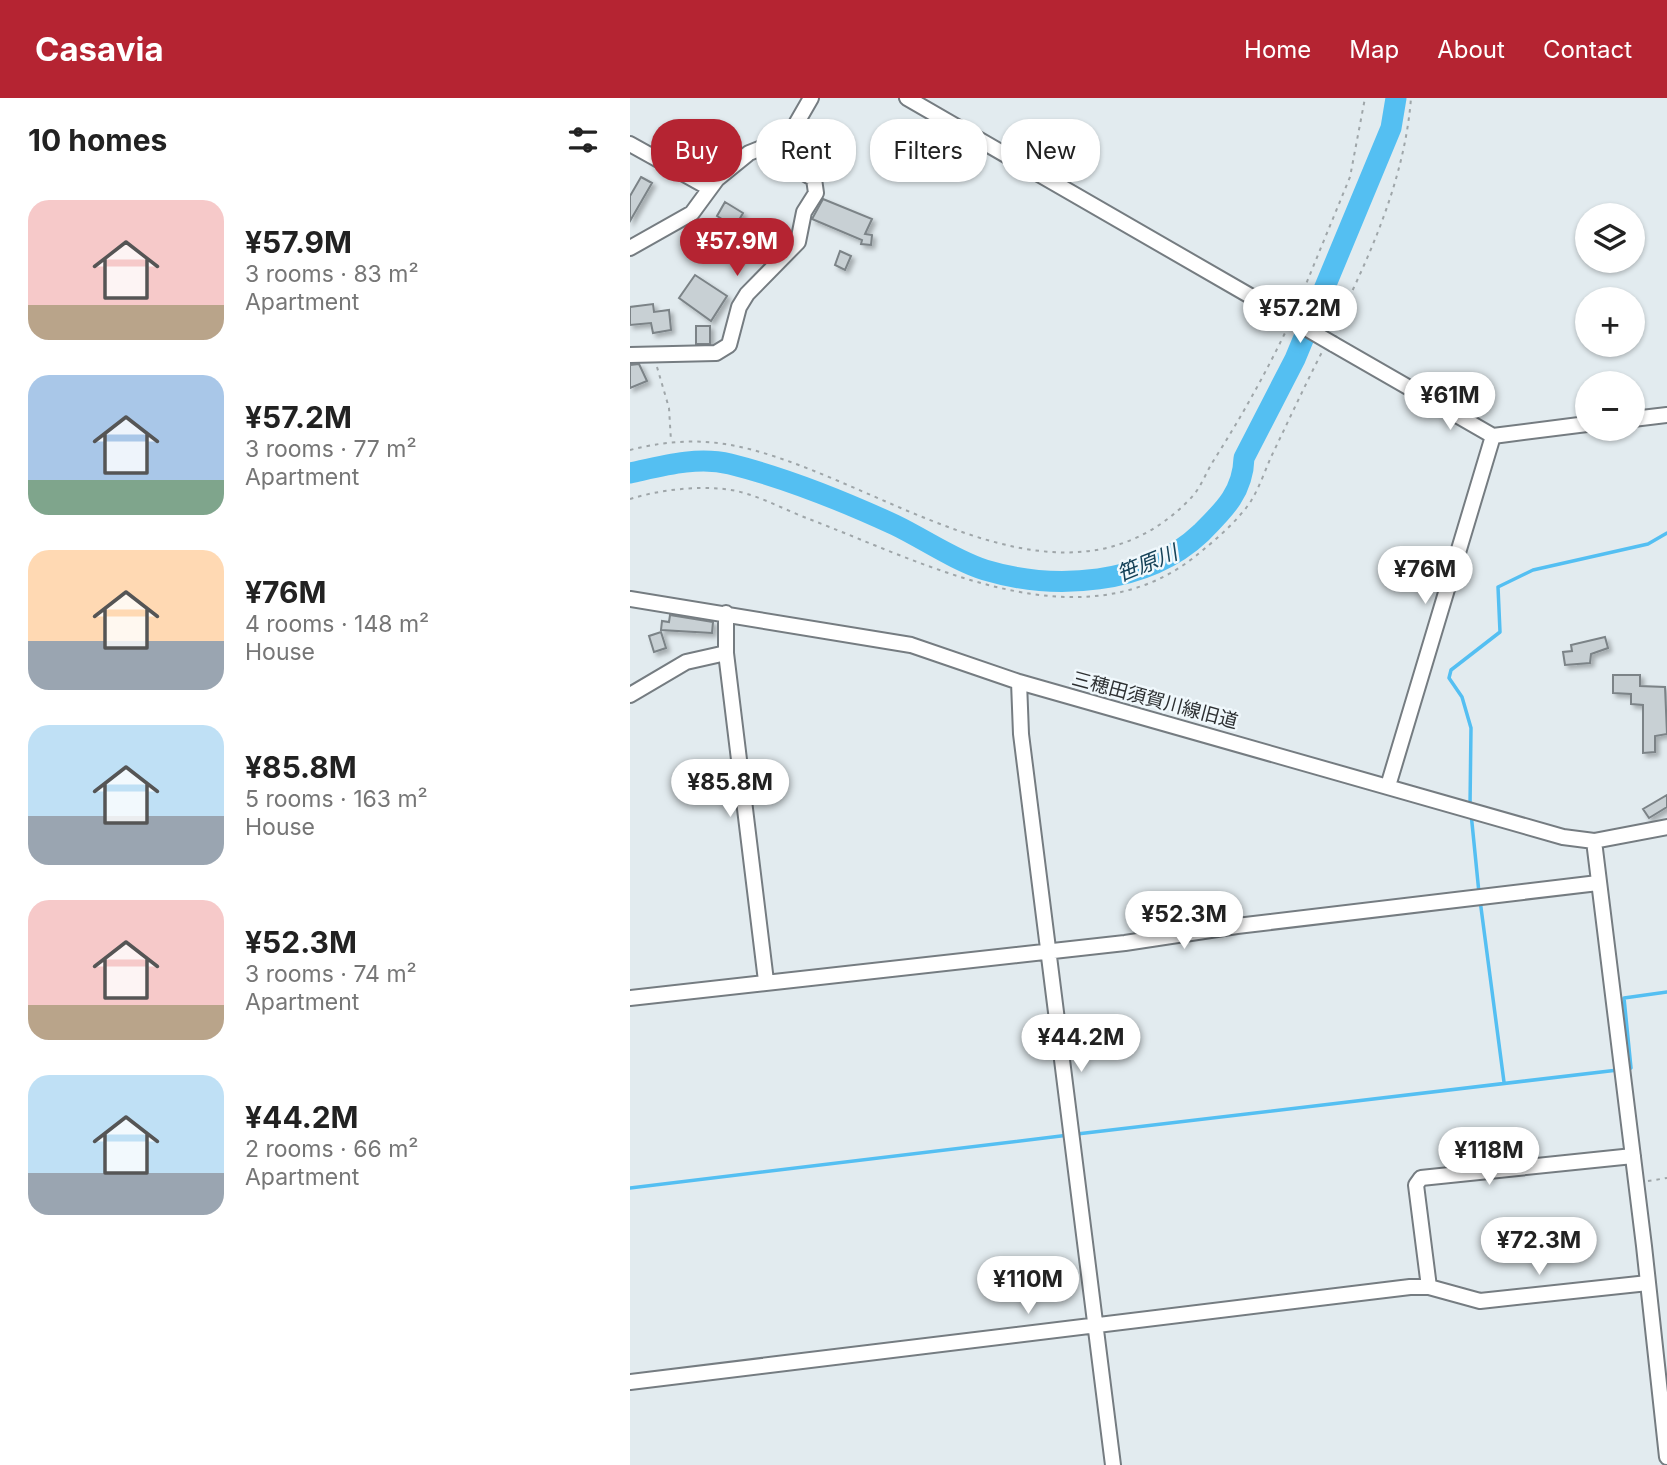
<!DOCTYPE html>
<html lang="en">
<head>
<meta charset="utf-8">
<style>
  body { margin:0; font-family:Inter,"Noto Sans JP",sans-serif; background:#f6f6f6; color:#222; height:100vh; display:flex; flex-direction:column; font-size:26px; white-space:nowrap }
  * { box-sizing:border-box; margin:0 }
  p { font-size:23px; color:#767676 }
  .icon { flex:none; width:38px; height:38px; fill:none; stroke:currentColor; stroke-width:2; stroke-linecap:round; stroke-linejoin:round }
  .map { position:relative; flex:1; overflow:hidden }
  .panel { display:flex; flex-direction:column; background:#fff; width:630px }
  .panel>* { flex:none }
  .guide { position:absolute; left:21px; top:21px; width:665px; height:63px; display:flex; gap:14px }
  .buttons { position:absolute; left:945px; top:105px; display:grid; gap:14px }
  .buttons a { display:grid; place-items:center; width:70px; height:70px; border-radius:50%; background:#fff; box-shadow:0 2px 5px #0004; font-size:35px }
  .price { position:absolute; translate:-50% -60px; padding:0 16px; border-radius:24px; background:#fff; color:#222; font-size:23px; line-height:46px; filter:drop-shadow(0 2px 4px #0008) }
  .price::after { content:''; position:absolute; left:50%; top:42px; width:21px; height:16px; margin-left:-10px; background:inherit; clip-path:polygon(0 0,100% 0,50% 100%) }
  .price.current { background:#b52432; color:#fff }
  ul { padding:0; list-style:none }
  li { display:flex; align-items:center; gap:21px; height:175px; padding:0 28px }
  li span { display:grid; place-items:center; flex:none; width:196px; height:140px; border-radius:21px; color:#555 }
  li>.icon { margin-inline-start:auto }
  span .icon { width:84px; height:84px; fill:#fffc; stroke-width:1 }
  li b { font-size:30px }
  h2 { display:flex; justify-content:space-between; align-items:center; height:84px; padding:0 28px; font-size:30px }
  .pill { padding:0 24px; border-radius:28px; background:#fff; box-shadow:0 2px 5px #0004; font-size:24px; line-height:63px }
  .pill.current { background:#b52432; color:#fff }
  header { display:flex; align-items:center; gap:42px; box-sizing:border-box; height:98px; padding:0 35px; background:#b52432; color:#fff }
  header strong { font-size:33px }
  nav { display:flex; gap:38px; margin-inline-start:auto; font-size:24px }
  main { display:flex; flex:1; min-height:0 }
  .map>svg:first-child { display:block }
</style>
</head>
<body>
<header>
<strong>Casavia</strong>
<nav><a>Home</a><a>Map</a><a>About</a><a>Contact</a></nav>
</header>
<main>
<section class="panel">
<h2>10 homes<svg class="icon" aria-label="filters" viewBox="0 0 24 24"><path d="M4 7h16M4 17h16"/><circle cx="9" cy="7" r="2"/><circle cx="15" cy="17" r="2"/></svg></h2>
<ul>
<li><span style="background:linear-gradient(#f6c9c9 75%,#b9a48a 0)"><svg class="icon" aria-label="home" viewBox="0 0 24 24"><path d="M3 11l9-7 9 7M6 9v11h12V9"/></svg></span><div><b>¥57.9M</b><p>3 rooms · 83 m²</p><p>Apartment</p></div></li>
<li><span style="background:linear-gradient(#a9c7e8 75%,#7fa58c 0)"><svg class="icon" aria-label="home" viewBox="0 0 24 24"><path d="M3 11l9-7 9 7M6 9v11h12V9"/></svg></span><div><b>¥57.2M</b><p>3 rooms · 77 m²</p><p>Apartment</p></div></li>
<li><span style="background:linear-gradient(#ffd9b3 65%,#9aa5b1 0)"><svg class="icon" aria-label="home" viewBox="0 0 24 24"><path d="M3 11l9-7 9 7M6 9v11h12V9"/></svg></span><div><b>¥76M</b><p>4 rooms · 148 m²</p><p>House</p></div></li>
<li><span style="background:linear-gradient(#bfe0f5 65%,#9aa5b1 0)"><svg class="icon" aria-label="home" viewBox="0 0 24 24"><path d="M3 11l9-7 9 7M6 9v11h12V9"/></svg></span><div><b>¥85.8M</b><p>5 rooms · 163 m²</p><p>House</p></div></li>
<li><span style="background:linear-gradient(#f6c9c9 75%,#b9a48a 0)"><svg class="icon" aria-label="home" viewBox="0 0 24 24"><path d="M3 11l9-7 9 7M6 9v11h12V9"/></svg></span><div><b>¥52.3M</b><p>3 rooms · 74 m²</p><p>Apartment</p></div></li>
<li><span style="background:linear-gradient(#bfe0f5 70%,#9aa5b1 0)"><svg class="icon" aria-label="home" viewBox="0 0 24 24"><path d="M3 11l9-7 9 7M6 9v11h12V9"/></svg></span><div><b>¥44.2M</b><p>2 rooms · 66 m²</p><p>Apartment</p></div></li>
</ul>
</section>
<div class="map">
<svg width="1037" height="1367" viewBox="0 0 1037 1367">
  <defs>
    <filter id="shadow"><feDropShadow dx="3.5" dy="3.5" stdDeviation="2" flood-color="#0004"/></filter>
  </defs>
  <rect width="100%" height="100%" fill="#e2ebef"/>
  <g fill="none" stroke-linecap="round" stroke-linejoin="round">
    <path stroke="#54bff2" stroke-width="3.5" d="M840 708 841 630 832 599 819 580 821 572 870 534 868 489 903 472 1018 446 1037 435
      M841 715 849 795
      M850 802 874 984
      M996 971 1001 970 994 900 1037 894
      M447 1036 988 972
      M0 1090 439 1037"/>
    <path stroke="#54bff2" stroke-width="21" d="M0 375C32 368 67 358 100 366 156 380 213 403 265 427 294 441 324 462 355 472 425 493 516 487 571 435 594 412 613 394 614 360L665 261 761 30 766 0"/>
  </g>
  <path fill="#c8d0d4" stroke="#7b8387" stroke-width="2" filter="url(#shadow)" d="M11 79 22 85 0 123V98Z
    M193 101 242 121 235 136 242 137 241 147 231 146 232 142 182 121Z
    M95 104 113 115 105 129 87 118Z
    M131 126 140 132 134 141 125 135Z
    M210 153 221 158 215 172 205 167Z
    M65 177 97 198 81 223 49 200Z
    M23 206 24 214 39 212 41 232 23 235 21 225 0 227V209Z
    M66 228H80V246H66Z
    M9 266 17 283 0 290V267Z
    M40 517 83 524 82 535 31 532 32 523 39 524Z
    M31 534 36 550 24 554 19 538Z
    M975 539 978 550 961 556 960 565 935 567 933 554 942 553 941 547Z
    M983 577H1010V588L1035 589 1037 636 1025 638V654L1013 655V607L1001 606V596L983 595Z
    M1037 697V709L1019 720 1013 711Z"/>
  <g fill="none" stroke-linecap="round" stroke-linejoin="round">
    <g stroke="#757c81" stroke-width="18">
      <path id="street" d="M277 0 655 218
        M0 46 79 90
        M0 150 62 115 87 81 119 55 129 51 147 59 181 0
        M703 246 863 338 957 326
        M0 257 86 255 99 247 109 209 117 196 168 144 174 114 186 95 184 81 147 59
        M1003 321 1037 317
        M0 501 281 547 389 584 933 739 964 743 1037 729
        M96 515V555L136 883
        M389 584 391 636 483 1367
        M0 597 56 564 96 555
        M758 688 863 338
        M964 743 1014 1148 1037 1359
        M0 900 495 845 607 828 968 785
        M799 1189 786 1087 791 1080 1003 1058
        M0 1284 780 1189H799L850 1203 1018 1185"/>
    </g>
    <path stroke="#9fa6a9" stroke-width="2" stroke-dasharray="3.5 5" stroke-linecap="butt" d="M667 208 720 79 735 0
      M704 230C740 159 775 80 781 0
      M27 269 39 310 41 343
      M0 352C30 344 63 341 95 346 240 369 426 539 560 401 570 391 575 377 582 365 609 323 633 280 655 235
      M0 401C29 392 64 388 94 391 124 394 152 411 179 421 300 467 457 553 573 452 590 438 609 421 621 403 629 390 635 373 641 359 658 324 674 289 692 254
      M1018 1083 1037 1080"/>
    <use href="#street" stroke="#fff" stroke-width="14"/>
    <g stroke="#757c81" stroke-width="18" stroke-linecap="butt">
      <path id="street-bridge" d="M655 218 703 246"/>
    </g>
    <use href="#street-bridge" stroke="#fff" stroke-width="14"/>
  </g>
  <g text-anchor="middle" dominant-baseline="central" stroke-width="5" stroke-linejoin="round" paint-order="stroke">
    <g font-size="19" fill="#2d3032" stroke="#f0f8fc">
      <text transform="translate(525 602) rotate(15)">三穂田須賀川線旧道</text>
    </g>
    <g font-size="21" font-style="italic" fill="#164359" stroke="#f0f8fc">
      <text transform="translate(517 465) rotate(-22)">笹原川</text>
    </g>
  </g>
</svg>
<div class="buttons">
<a><svg class="icon" aria-label="layers" viewBox="0 0 24 24"><path d="M12 4l9 5-9 5-9-5zM3 14l9 5 9-5"/></svg></a>
<a>+</a>
<a>−</a>
</div>
<b class="price current" style="left:107px;top:180px">¥57.9M</b>
<b class="price" style="left:670px;top:247px">¥57.2M</b>
<b class="price" style="left:820px;top:334px">¥61M</b>
<b class="price" style="left:795px;top:508px">¥76M</b>
<b class="price" style="left:100px;top:721px">¥85.8M</b>
<b class="price" style="left:554px;top:853px">¥52.3M</b>
<b class="price" style="left:451px;top:976px">¥44.2M</b>
<b class="price" style="left:859px;top:1089px">¥118M</b>
<b class="price" style="left:909px;top:1179px">¥72.3M</b>
<b class="price" style="left:398px;top:1218px">¥110M</b>
<div class="guide">
<a class="pill current">Buy</a>
<a class="pill">Rent</a>
<a class="pill">Filters</a>
<a class="pill">New</a>
</div>
</div>
</main>
</body>
</html>
